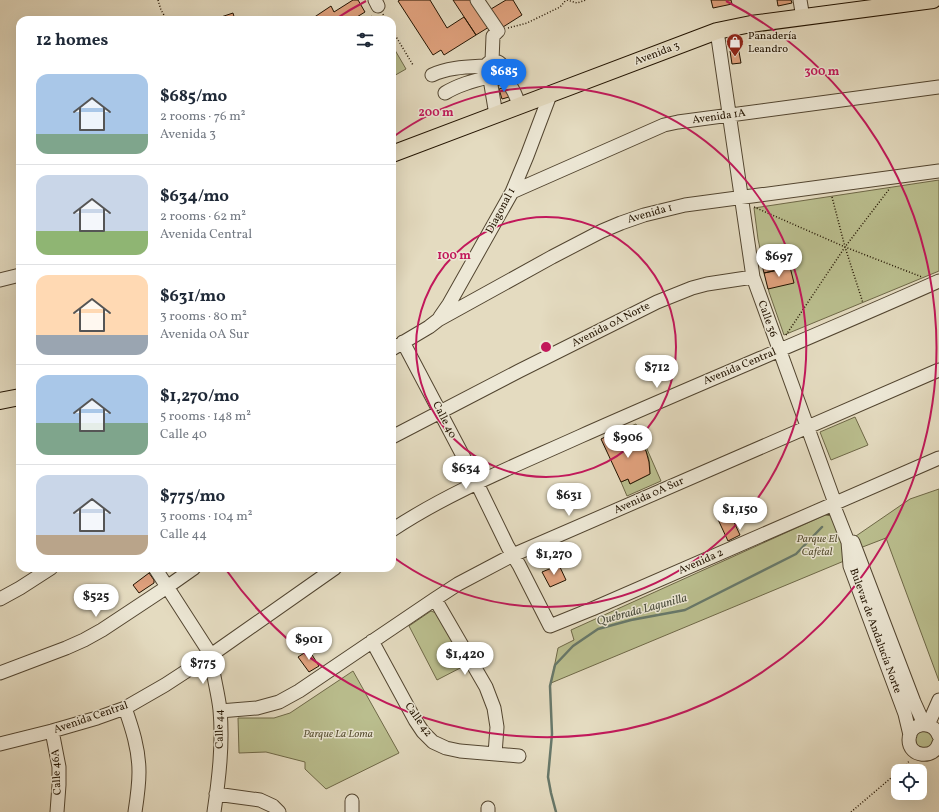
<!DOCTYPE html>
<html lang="en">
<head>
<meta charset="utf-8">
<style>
  body { margin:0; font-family:Vollkorn,serif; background:#f6f6f7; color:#1f2937; height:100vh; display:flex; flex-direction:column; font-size:15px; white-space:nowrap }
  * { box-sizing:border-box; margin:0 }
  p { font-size:13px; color:#747a83 }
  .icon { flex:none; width:22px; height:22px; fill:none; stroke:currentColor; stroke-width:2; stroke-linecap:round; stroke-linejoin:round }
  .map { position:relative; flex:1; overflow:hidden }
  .sheet { position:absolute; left:16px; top:16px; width:380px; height:556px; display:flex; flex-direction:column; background:#fff; border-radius:12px; box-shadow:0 4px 16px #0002 }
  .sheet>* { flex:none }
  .buttons { position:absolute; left:891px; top:764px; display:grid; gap:8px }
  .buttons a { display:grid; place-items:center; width:36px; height:36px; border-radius:8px; background:#fff; box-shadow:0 4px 16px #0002; font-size:20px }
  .price { position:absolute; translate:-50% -34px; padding:0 9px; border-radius:14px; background:#fff; color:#222; font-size:13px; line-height:26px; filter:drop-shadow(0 1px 2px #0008) }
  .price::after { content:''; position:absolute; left:50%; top:24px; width:12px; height:9px; margin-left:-6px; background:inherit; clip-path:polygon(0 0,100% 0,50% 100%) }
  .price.active { background:#1a73e8; color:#fff }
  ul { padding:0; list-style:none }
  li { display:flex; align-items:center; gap:12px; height:100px; padding:0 20px }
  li+li { border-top:1px solid #e0e1e3 }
  li span { display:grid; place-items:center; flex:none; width:112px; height:80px; border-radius:12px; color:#555 }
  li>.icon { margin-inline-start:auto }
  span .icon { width:48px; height:48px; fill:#fffc; stroke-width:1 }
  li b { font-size:17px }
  h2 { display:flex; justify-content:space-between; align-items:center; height:48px; padding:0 20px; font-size:17px }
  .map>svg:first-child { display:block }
</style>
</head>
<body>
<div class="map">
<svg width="939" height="812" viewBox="0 0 939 812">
  <rect width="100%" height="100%" fill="#e4dbc0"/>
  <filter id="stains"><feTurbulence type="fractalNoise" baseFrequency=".005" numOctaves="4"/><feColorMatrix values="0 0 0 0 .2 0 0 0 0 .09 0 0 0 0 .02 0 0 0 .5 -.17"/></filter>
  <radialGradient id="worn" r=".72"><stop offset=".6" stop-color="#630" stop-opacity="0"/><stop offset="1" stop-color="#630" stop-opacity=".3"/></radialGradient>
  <path fill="#babe8e" stroke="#6e6847" d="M392 45 406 69 392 77Z
    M939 180V271L784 335 769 292 758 239 754 208Z
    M855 417 868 445 831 460 820 432Z
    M636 424 661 481 627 496 621 482 628 479 630 484 650 474C650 456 647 446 631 436L612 443 609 435Z
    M939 489V681L886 538 860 548 856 536 910 499Z
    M825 515 833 516 842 539 844 561 551 683 558 648 574 640 571 630Z
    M431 611 436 613 466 665 437 680 409 626Z
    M353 671 399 753 326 789 305 769V762L266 752 239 753 238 718H274L290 713Z
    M921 731 931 732 935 741 929 749 917 747C915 738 913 736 921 731Z"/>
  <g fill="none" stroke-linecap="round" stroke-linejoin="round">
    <path stroke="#67786a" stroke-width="2.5" d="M556 812 551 793 548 777 552 734 550 686 555 665 573 646 598 629 631 620 685 610 796 554 822 527"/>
  </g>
  <path fill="#e0a17d" stroke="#221300" d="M353 0H358L365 12 352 20H310L331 6 334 12Z
    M400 0H430L447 28 464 17 476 35 444 55 441 50 433 55 398 1Z
    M453 0H471L489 27 476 35Z
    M506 0H513L522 15 503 27 491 9Z
    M711 0H731L732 4 713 8Z
    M777 0H791L792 3 778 6Z
    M233 13 235 20H219L218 18Z
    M372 16 374 20H366Z
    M733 46H738L741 63 732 64 730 51 733 50Z
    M506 87 509 97 502 99 499 89Z
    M777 261 779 270 764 273 762 265Z
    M790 267 794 283 768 289 764 273Z
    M609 435 612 443 631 436 640 443 646 451 649 462 650 474 630 484 628 479 621 482 601 439Z
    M727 507 740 535 728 541 715 513Z
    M559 565 566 580 550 587 542 572Z
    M149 573 154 580V583L139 593 133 585Z
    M309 650 319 666 309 672 298 657Z"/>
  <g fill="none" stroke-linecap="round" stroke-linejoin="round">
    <g stroke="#524530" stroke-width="15">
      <path id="minor" d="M375 0 378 6
        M477 0 498 31 493 36 492 61
        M800 0 803 18
        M717 31 753 277 835 503
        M485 70a9 9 0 1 1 18 0a9 9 0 1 1-18 0Z
        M503 73 514 92 520 106
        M432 75C448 67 468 67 486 66
        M490 79 496 115
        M445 93C458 85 473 81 488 77
        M512 192 664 125 678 122 939 87
        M0 280 20 275
        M440 317 449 304 512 192 527 156 550 95
        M403 342 472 473 508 547 519 565 550 626 592 609 939 458
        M392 349 429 327 438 320 552 257 602 231 621 223 644 215 685 205 939 171
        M392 437 519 371 657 302 692 288 707 284 753 277
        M833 504 848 542 850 566 905 714 910 735
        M392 530C451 491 517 465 581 436 700 383 820 334 939 281
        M853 542 914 702 924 724
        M155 568 211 655C212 673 218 691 220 710 223 744 219 778 214 812
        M0 599 20 588 51 568
        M435 599 486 687 494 708 497 727 495 754
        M372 641 415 720 423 732 433 742 446 748 460 751 519 756
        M0 673 66 648 84 640 102 630 167 587 194 568
        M125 708C132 728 139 749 139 772 139 785 137 799 135 812
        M220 711 257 708 279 702 299 691 435 599 458 584 513 555 939 370
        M928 725 939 700
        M52 731 59 767V785L57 812
        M939 736C933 719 909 722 909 740 909 757 934 760 939 743
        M0 744 52 731 97 718 125 708 165 685 211 655 335 568
        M216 794 260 800 273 806 279 812
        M488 808V812
        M352 812V801"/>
    </g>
    <g stroke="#221300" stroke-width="18">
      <path id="major" d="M392 154 717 31 751 24 933 0
        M0 401 20 397"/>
    </g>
    <path stroke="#221300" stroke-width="1.5" stroke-dasharray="1 2" stroke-linecap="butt" d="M158 0 161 10 167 20
      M567 0 577 3 586 0
      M383 14 386 20
      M508 28 527 23 560 7 566 0
      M392 30 413 65
      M832 197 845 247 863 303
      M754 207 845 247 922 277
      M786 335 845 247 890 188
      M900 771 906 766 909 761
      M851 812 898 772"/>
    <use href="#minor" stroke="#ede8d6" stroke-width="13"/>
    <use href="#major" stroke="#e4dbc0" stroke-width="16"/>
  </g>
  <g fill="none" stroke="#c2185b" stroke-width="2">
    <circle cx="546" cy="347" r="130"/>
    <path d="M393 137A260 260 0 1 1 393 557"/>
    <path d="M334 20A390 390 0 0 1 366 1M726 1A390 390 0 1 1 227 571"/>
  </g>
  <defs>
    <g id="shop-pin" transform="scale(0.9)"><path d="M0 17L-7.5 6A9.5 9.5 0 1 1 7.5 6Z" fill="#8f2418" stroke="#ede8d6"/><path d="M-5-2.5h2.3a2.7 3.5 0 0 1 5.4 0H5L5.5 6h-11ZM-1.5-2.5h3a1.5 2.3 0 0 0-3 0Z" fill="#fff"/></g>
  </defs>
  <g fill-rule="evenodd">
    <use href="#shop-pin" x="735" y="42"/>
  </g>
  <g text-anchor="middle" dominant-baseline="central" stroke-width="3" stroke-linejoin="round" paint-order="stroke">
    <g font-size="11" fill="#221300" stroke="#ede8d6" text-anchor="start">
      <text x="748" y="36">Panadería<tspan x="748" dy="13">Leandro</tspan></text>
    </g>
    <g font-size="11" fill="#221300" stroke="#ede8d6">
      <text transform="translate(657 54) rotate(-21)">Avenida 3</text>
      <text transform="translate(719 117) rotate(-8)">Avenida 1A</text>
      <text transform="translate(501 211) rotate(-62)">Diagonal 1</text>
      <text transform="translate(650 214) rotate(-16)">Avenida 1</text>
      <text transform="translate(767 319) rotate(70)">Calle 36</text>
      <text transform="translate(611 325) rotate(-27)">Avenida 0A Norte</text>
      <text transform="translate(740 367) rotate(-23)">Avenida Central</text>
      <text transform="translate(444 420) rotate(63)">Calle 40</text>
      <text transform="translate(649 496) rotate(-24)">Avenida 0A Sur</text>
      <text transform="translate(701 562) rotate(-24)">Avenida 2</text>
      <text transform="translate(875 631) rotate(70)">Bulevar de Andalucía Norte</text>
      <text transform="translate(91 718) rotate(-19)">Avenida Central</text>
      <text transform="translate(418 720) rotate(55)">Calle 42</text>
      <text transform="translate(220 729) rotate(-91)">Calle 44</text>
      <text transform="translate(57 772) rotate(-93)">Calle 46A</text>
    </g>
    <g font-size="11" font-style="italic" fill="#574f32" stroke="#ede8d6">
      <text x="817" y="539">Parque El<tspan x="817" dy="13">Cafetal</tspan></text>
      <text x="338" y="734">Parque La Loma</text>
    </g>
    <g font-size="12" font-style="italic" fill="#4a4e3e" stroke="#ede8d6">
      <text transform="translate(642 610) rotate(-15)">Quebrada Lagunilla</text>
    </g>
  </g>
  <circle cx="546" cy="347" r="6" fill="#c2185b" stroke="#ede8d6" stroke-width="2"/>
  <g font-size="12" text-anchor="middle" font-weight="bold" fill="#c2185b" stroke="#ede8d6" stroke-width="3" stroke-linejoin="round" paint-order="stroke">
    <text x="822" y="75">300 m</text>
    <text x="436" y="116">200 m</text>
    <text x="454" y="259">100 m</text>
  </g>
  <rect width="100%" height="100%" filter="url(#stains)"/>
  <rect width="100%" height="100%" fill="url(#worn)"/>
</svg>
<div class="buttons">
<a><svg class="icon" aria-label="locate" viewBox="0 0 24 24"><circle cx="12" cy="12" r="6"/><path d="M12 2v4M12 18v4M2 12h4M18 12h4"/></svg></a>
</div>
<b class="price active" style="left:504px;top:93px">$685</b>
<b class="price" style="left:779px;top:278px">$697</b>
<b class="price" style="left:657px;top:389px">$712</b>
<b class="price" style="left:628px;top:459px">$906</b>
<b class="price" style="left:466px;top:490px">$634</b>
<b class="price" style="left:569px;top:517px">$631</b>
<b class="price" style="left:740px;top:531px">$1,150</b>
<b class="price" style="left:554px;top:576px">$1,270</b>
<b class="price" style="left:96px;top:618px">$525</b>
<b class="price" style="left:309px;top:661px">$901</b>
<b class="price" style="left:465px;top:676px">$1,420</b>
<b class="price" style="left:203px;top:685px">$775</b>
<section class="sheet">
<h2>12 homes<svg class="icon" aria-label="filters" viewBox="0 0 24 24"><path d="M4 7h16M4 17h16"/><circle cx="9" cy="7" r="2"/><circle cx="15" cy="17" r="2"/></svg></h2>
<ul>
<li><span style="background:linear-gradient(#a9c7e8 75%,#7fa58c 0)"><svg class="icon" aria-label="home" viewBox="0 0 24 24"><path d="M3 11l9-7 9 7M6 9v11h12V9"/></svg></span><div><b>$685/mo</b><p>2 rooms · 76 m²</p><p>Avenida 3</p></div></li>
<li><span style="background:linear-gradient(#c9d6e8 70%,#8fb573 0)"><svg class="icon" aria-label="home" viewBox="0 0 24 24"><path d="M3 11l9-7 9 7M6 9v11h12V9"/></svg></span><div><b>$634/mo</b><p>2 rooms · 62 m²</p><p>Avenida Central</p></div></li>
<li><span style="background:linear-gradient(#ffd9b3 75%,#9aa5b1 0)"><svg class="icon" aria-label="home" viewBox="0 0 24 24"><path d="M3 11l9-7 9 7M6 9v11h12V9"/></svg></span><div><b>$631/mo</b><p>3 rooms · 80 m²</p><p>Avenida 0A Sur</p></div></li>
<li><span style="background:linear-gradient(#a9c7e8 60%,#7fa58c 0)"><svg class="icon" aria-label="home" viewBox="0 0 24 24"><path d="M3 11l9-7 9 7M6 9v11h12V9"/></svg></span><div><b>$1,270/mo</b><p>5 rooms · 148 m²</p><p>Calle 40</p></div></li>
<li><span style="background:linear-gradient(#c9d6e8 75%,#b9a48a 0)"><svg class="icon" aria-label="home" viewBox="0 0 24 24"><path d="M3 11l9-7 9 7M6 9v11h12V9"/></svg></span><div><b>$775/mo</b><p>3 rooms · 104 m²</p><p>Calle 44</p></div></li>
</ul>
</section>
</div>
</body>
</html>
